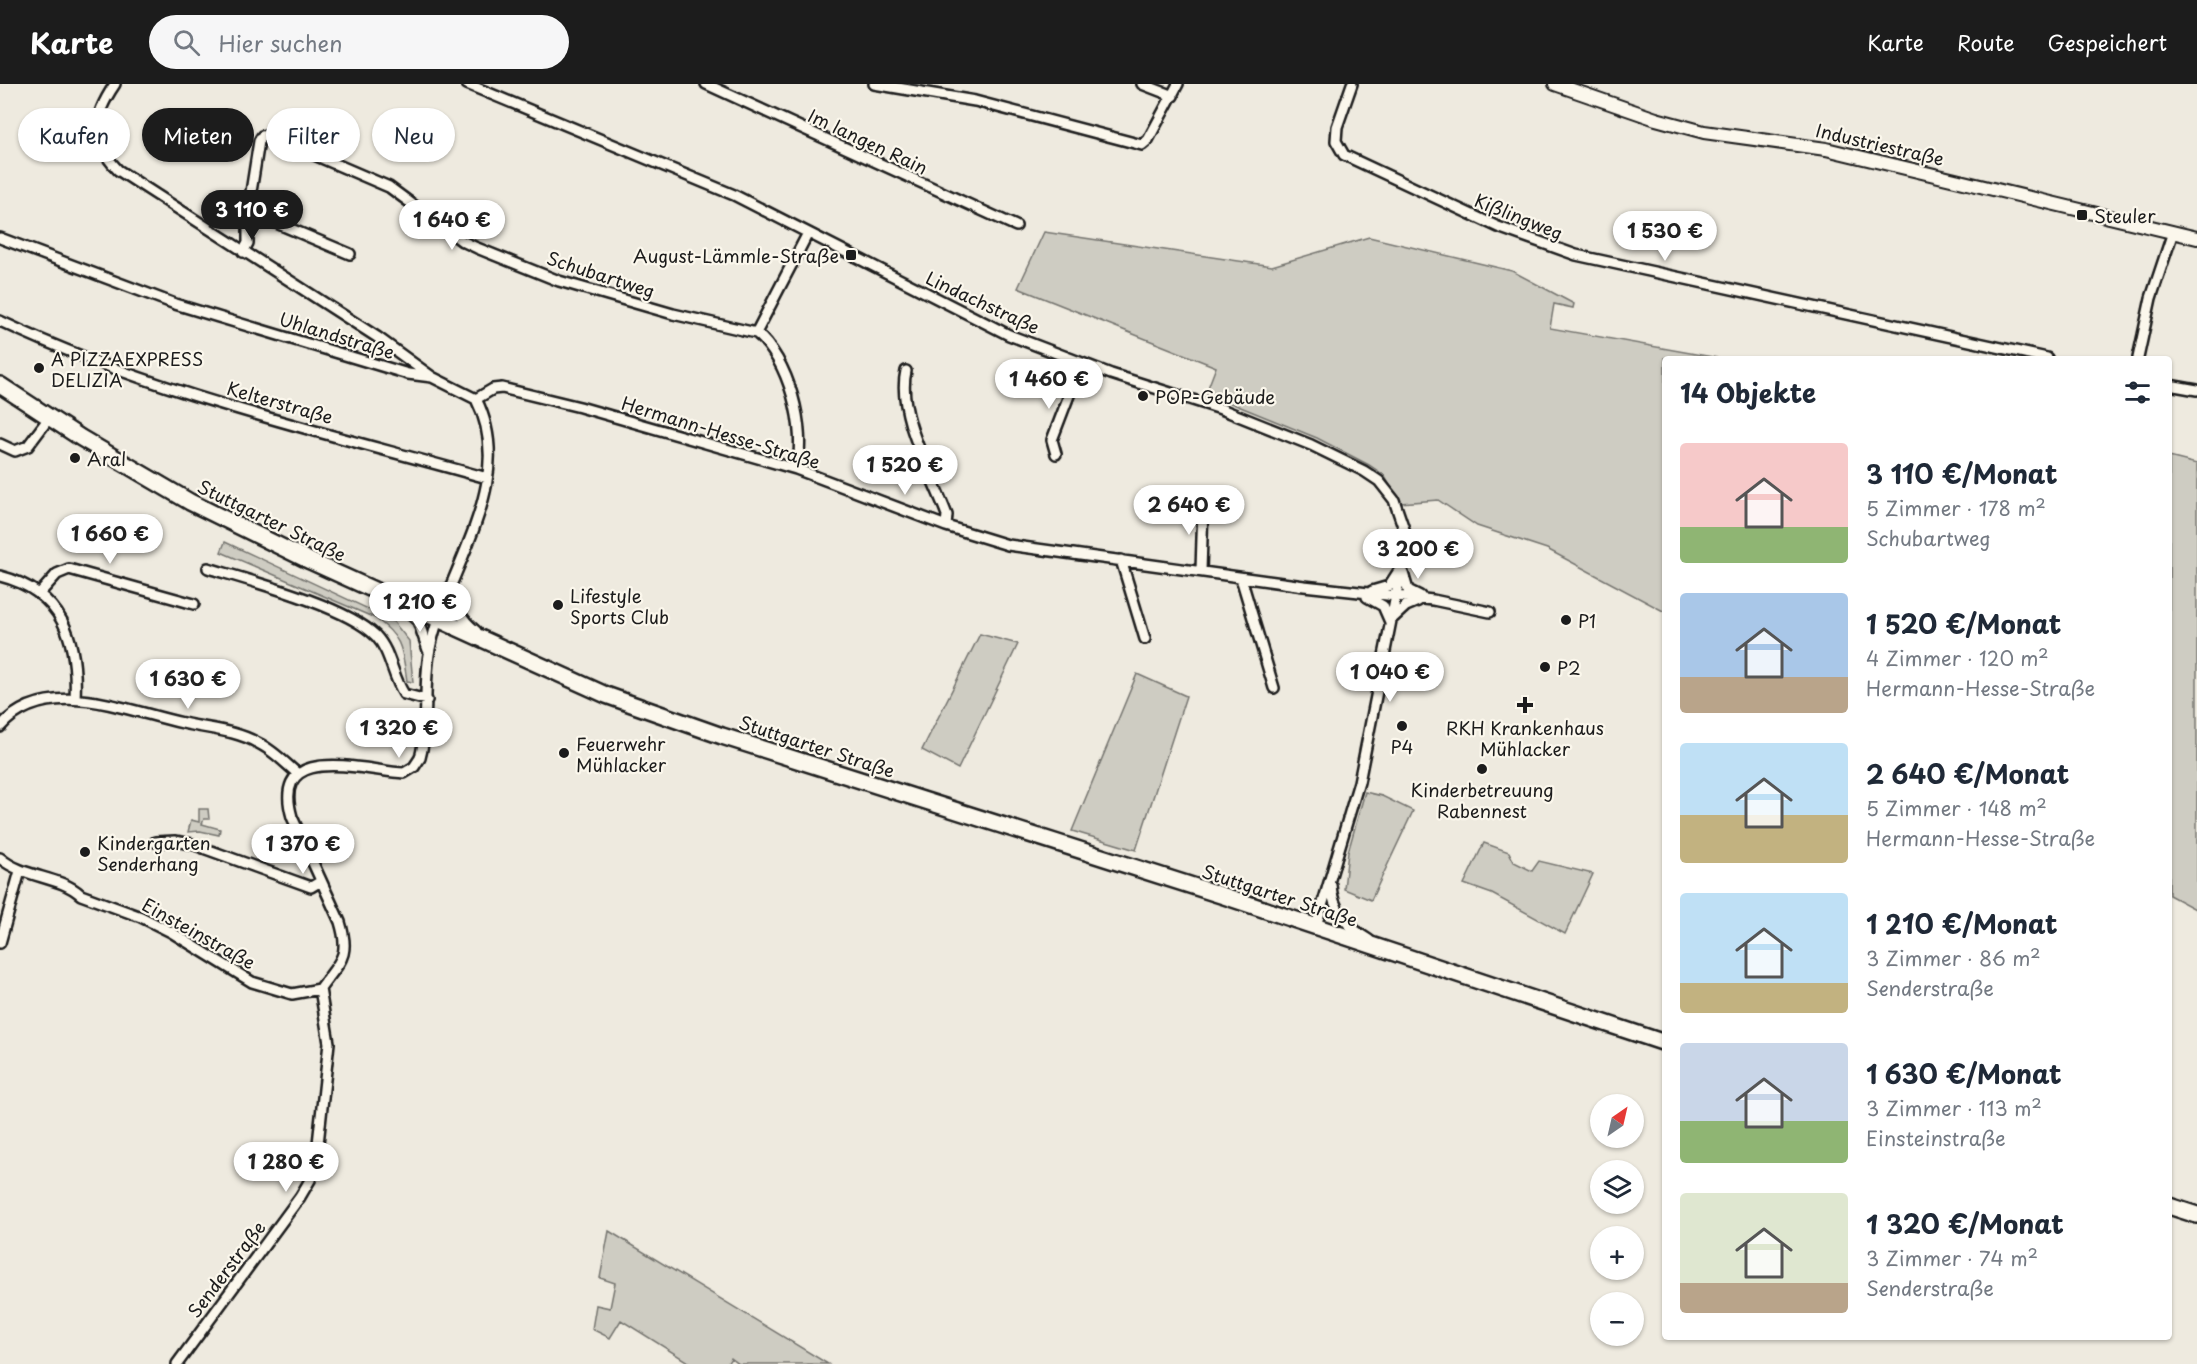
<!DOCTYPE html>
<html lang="de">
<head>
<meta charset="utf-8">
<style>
  body { margin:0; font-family:"Playpen Sans",sans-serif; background:#f6f6f7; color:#1f2937; height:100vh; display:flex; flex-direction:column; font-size:22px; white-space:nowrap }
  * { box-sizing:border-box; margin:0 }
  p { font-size:20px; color:#747a83 }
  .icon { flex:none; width:33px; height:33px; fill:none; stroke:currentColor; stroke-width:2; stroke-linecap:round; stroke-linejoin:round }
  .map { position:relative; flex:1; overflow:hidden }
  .sheet { position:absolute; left:1662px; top:272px; width:510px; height:984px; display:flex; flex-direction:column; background:#fff; border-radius:6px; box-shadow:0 2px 4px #0004 }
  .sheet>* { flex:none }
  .hud { position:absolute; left:18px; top:24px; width:570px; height:54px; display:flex; gap:12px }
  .needle { width:39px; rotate:34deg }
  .controls { position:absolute; left:1590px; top:1010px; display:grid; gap:12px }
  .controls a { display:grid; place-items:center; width:54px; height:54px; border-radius:50%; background:#fff; box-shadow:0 2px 4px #0004; font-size:30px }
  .price { position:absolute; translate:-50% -51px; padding:0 14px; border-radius:21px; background:#fff; color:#222; font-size:20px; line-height:39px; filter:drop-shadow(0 2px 3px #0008) }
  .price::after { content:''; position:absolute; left:50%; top:36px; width:18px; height:14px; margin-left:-9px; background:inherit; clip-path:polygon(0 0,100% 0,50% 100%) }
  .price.selected { background:#1c1c1c; color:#fff }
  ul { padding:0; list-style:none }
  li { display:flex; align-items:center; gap:18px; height:150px; padding:0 18px }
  li span { display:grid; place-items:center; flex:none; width:168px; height:120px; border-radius:6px; color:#555 }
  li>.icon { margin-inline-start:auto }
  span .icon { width:72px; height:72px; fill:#fffc; stroke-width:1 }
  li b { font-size:26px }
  h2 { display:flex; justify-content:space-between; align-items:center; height:72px; padding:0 18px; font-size:26px }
  .tag { padding:0 21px; border-radius:27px; background:#fff; box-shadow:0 2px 4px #0004; font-size:21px; line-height:54px }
  .tag.selected { background:#1c1c1c; color:#fff }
  header { display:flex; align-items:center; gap:36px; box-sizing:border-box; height:84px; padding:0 30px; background:#1c1c1c; color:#fff }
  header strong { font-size:28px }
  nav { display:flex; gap:33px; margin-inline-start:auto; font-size:21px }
  .search { width:420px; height:54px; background:#f6f6f7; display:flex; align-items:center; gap:15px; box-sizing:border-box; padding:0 21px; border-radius:33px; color:#747a83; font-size:22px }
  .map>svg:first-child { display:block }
</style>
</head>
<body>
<header>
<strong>Karte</strong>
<div class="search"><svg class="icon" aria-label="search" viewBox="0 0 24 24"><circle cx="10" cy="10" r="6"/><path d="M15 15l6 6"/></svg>Hier suchen</div>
<nav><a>Karte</a><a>Route</a><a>Gespeichert</a></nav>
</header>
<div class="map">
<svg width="2197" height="1280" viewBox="0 0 2197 1280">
  <rect width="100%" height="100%" fill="#eeeadf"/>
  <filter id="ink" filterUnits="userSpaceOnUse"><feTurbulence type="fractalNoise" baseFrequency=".0167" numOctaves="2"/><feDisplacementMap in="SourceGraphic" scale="12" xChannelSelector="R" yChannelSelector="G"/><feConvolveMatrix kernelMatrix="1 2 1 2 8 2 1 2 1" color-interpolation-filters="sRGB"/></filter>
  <g filter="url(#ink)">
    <path fill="#ceccc2" stroke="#75746f" stroke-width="1.5" d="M1044 148 1272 182 1369 153 1512 187 1574 220 1573 224 1554 220 1550 244 1718 274H1665V528L1547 465 1477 442 1438 416 1400 419 1384 391 1369 381 1317 354 1206 309 1216 283 1018 204Z
      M2169 373 2197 380V826L2169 811Z
      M225 458 392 536 409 557 413 598 407 597C402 565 403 554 375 534L221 468Z
      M980 550 1018 560 958 685 922 666Z
      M1137 590 1186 612 1136 766 1072 747Z
      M1365 708 1382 712 1413 727 1371 816 1344 805 1348 768Z
      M199 725H208L209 735H204L202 740 220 745 219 751 200 747 188 748 191 736 199 738Z
      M1484 759 1509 768 1514 778 1532 787 1539 777 1593 790 1565 850 1492 810 1464 800Z
      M609 1147 828 1280H739L731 1274 727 1280H691L621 1236 610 1254 592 1245 596 1221 610 1224 615 1199 600 1194Z"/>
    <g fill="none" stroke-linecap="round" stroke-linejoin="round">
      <g stroke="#1c1c1c" stroke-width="14">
        <path id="minor" d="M115 0C92 34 89 55 118 86L377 253 432 293 476 315C518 397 449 481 431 560 422 597 430 637 420 674L414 683 404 689C364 687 270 657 292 733L340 838C351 874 339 878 320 905L329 959 316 1078 310 1096 300 1113 177 1280
          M467 0 734 111 1009 251 1111 290 1221 325 1311 361 1364 387 1379 397 1394 416 1404 445 1406 461 1359 698 1316 842
          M706 0 1016 142
          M874 0 975 17 1142 61 1148 56 1178 0
          M1142 0 1173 12
          M1352 0 1337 43 1336 57 1344 71 1498 143 1576 171 2047 274
          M248 127 350 170
          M0 154 175 220 408 290 432 293
          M243 168 248 159V127L259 57 262 52 268 51 389 103 462 157 477 164 559 197 673 230 756 249
          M0 237C154 310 323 348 487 394
          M2138 274 2151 214 2173 148
          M906 287C896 330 932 390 947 431L946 442
          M2169 301 2197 306
          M476 315 493 305 502 304 580 323 796 385 946 442 1008 461 1304 502 1433 516 1490 528
          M0 360 15 367 28 362 49 334
          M1056 370 1052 356 1081 280
          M796 385C808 347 788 273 756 249L808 149
          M1199 411 1203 421 1201 487
          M1121 476 1145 555
          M208 484C251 497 346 522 376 552 391 568 392 592 404 610L427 616
          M1403 489 1408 506 1420 512
          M0 492C63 508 78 556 75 615
          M1241 494 1274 604
          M451 503C455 522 460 535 476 547
          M1372 507 1389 502 1398 488
          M40 509 57 490 69 485 194 520
          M1367 513 1383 522 1390 538
          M405 525 418 537 428 566
          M1393 534 1406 522 1418 517
          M0 643C47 590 126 627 183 639 208 645 235 646 258 659 273 666 285 679 298 690
          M155 758 175 757 192 760 311 803 321 797
          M0 774C25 795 59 791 81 811L141 833 171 848 252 898 292 910 320 905
          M1331 801C1332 825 1348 844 1369 856
          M0 859 20 787"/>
      </g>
      <g stroke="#1c1c1c" stroke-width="16">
        <path id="tertiary" d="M1555 0 1656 35 1704 48 1826 65 2197 154"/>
      </g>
      <g stroke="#1c1c1c" stroke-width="20">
        <path id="primary" d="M0 301 81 354 190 418 310 477 606 611 722 652 1224 812 1665 959
          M2169 1122 2197 1131"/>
      </g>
      <use href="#minor" stroke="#fbf7ec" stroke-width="9"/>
      <use href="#tertiary" stroke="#fbf7ec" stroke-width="12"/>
      <use href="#primary" stroke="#fbf7ec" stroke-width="15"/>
    </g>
  </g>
  <g fill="#1c1c1c" stroke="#fbf7ec" stroke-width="2">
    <rect x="2076" y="125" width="12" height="12" rx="3"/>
    <rect x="845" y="165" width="12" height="12" rx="3"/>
    <circle cx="39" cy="284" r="6"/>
    <circle cx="1143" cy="312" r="6"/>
    <circle cx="75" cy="374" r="6"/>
    <circle cx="558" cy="521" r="6"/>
    <circle cx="1566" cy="536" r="6"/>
    <circle cx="1545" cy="583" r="6"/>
    <path d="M1522 612h6v6h6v6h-6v6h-6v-6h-6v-6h6z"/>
    <circle cx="1402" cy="642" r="6"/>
    <circle cx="564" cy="669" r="6"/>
    <circle cx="1482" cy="685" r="6"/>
    <circle cx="85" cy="768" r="6"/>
  </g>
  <g text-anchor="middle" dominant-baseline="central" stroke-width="4.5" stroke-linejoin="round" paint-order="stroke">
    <g font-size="18" fill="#1c1c1c" stroke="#fbf7ec">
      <text transform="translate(868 57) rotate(25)">Im langen Rain</text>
      <text transform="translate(1880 60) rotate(13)">Industriestraße</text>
      <text transform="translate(1519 132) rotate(22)">Kißlingweg</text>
      <text transform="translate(601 190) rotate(18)">Schubartweg</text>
      <text transform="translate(983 218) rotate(25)">Lindachstraße</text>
      <text transform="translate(337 251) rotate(17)">Uhlandstraße</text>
      <text transform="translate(280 318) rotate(16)">Kelterstraße</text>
      <text transform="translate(721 348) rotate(17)">Hermann-Hesse-Straße</text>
      <text transform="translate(272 436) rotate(26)">Stuttgarter Straße</text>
      <text transform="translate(817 662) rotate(18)">Stuttgarter Straße</text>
      <text transform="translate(1280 811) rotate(18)">Stuttgarter Straße</text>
      <text transform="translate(199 849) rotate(29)">Einsteinstraße</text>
      <text transform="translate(226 1185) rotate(-53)">Senderstraße</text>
    </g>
    <g font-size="18" fill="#1c1c1c" stroke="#fbf7ec" text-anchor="start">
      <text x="2094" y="131">Steuler</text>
      <text x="839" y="171" text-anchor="end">August-Lämmle-Straße</text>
      <text x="51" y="274">A PIZZAEXPRESS<tspan x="51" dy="21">DELIZIA</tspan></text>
      <text x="1155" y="312">POP-Gebäude</text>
      <text x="87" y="374">Aral</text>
      <text x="570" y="511">Lifestyle<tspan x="570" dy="21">Sports Club</tspan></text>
      <text x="1578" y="536">P1</text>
      <text x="1557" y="583">P2</text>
      <text x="1525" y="643" text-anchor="middle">RKH Krankenhaus<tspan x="1525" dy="21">Mühlacker</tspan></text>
      <text x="576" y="659">Feuerwehr<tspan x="576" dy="21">Mühlacker</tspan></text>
      <text x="1402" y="662" text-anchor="middle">P4</text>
      <text x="1482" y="705" text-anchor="middle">Kinderbetreuung<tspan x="1482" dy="21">Rabennest</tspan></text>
      <text x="97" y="758">Kindergarten<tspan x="97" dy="21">Senderhang</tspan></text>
    </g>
  </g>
</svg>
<div class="controls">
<a><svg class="needle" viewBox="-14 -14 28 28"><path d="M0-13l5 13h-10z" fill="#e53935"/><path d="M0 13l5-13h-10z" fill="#747a83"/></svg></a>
<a><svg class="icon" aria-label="layers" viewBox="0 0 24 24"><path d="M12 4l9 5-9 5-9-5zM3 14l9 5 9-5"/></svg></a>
<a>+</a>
<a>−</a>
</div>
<b class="price selected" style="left:252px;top:157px">3 110 €</b>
<b class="price" style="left:452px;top:167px">1 640 €</b>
<b class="price" style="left:1665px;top:178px">1 530 €</b>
<b class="price" style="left:1049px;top:326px">1 460 €</b>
<b class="price" style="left:905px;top:412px">1 520 €</b>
<b class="price" style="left:1189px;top:452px">2 640 €</b>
<b class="price" style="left:110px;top:481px">1 660 €</b>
<b class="price" style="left:1418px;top:496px">3 200 €</b>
<b class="price" style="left:420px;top:549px">1 210 €</b>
<b class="price" style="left:1390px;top:619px">1 040 €</b>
<b class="price" style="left:188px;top:626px">1 630 €</b>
<b class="price" style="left:399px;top:675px">1 320 €</b>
<b class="price" style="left:303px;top:791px">1 370 €</b>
<b class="price" style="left:286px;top:1109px">1 280 €</b>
<div class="hud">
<a class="tag">Kaufen</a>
<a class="tag selected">Mieten</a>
<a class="tag">Filter</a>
<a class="tag">Neu</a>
</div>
<section class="sheet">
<h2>14 Objekte<svg class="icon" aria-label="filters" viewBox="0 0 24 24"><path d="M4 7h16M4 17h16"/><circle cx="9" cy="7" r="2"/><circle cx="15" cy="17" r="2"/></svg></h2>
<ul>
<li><span style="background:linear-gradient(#f6c9c9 70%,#8fb573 0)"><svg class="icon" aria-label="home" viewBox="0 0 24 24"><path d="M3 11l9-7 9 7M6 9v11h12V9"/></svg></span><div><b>3 110 €/Monat</b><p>5 Zimmer · 178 m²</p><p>Schubartweg</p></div></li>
<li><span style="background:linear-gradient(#a9c7e8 70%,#b9a48a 0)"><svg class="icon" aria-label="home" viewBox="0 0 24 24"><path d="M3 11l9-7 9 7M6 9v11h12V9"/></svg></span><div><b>1 520 €/Monat</b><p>4 Zimmer · 120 m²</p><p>Hermann-Hesse-Straße</p></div></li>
<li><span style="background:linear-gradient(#bfe0f5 60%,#c2b280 0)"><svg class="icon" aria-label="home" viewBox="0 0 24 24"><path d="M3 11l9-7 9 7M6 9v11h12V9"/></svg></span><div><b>2 640 €/Monat</b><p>5 Zimmer · 148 m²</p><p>Hermann-Hesse-Straße</p></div></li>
<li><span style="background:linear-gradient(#bfe0f5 75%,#c2b280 0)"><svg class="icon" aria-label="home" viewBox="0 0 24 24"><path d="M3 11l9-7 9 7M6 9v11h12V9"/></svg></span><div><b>1 210 €/Monat</b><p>3 Zimmer · 86 m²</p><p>Senderstraße</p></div></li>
<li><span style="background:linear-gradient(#c9d6e8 65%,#8fb573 0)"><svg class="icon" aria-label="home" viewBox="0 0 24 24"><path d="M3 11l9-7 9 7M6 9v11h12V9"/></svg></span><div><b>1 630 €/Monat</b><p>3 Zimmer · 113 m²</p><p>Einsteinstraße</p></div></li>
<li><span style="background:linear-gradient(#dfe7d0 75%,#b9a48a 0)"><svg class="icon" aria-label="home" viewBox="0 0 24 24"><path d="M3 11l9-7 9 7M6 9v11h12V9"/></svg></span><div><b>1 320 €/Monat</b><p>3 Zimmer · 74 m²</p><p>Senderstraße</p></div></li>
</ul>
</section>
</div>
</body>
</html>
